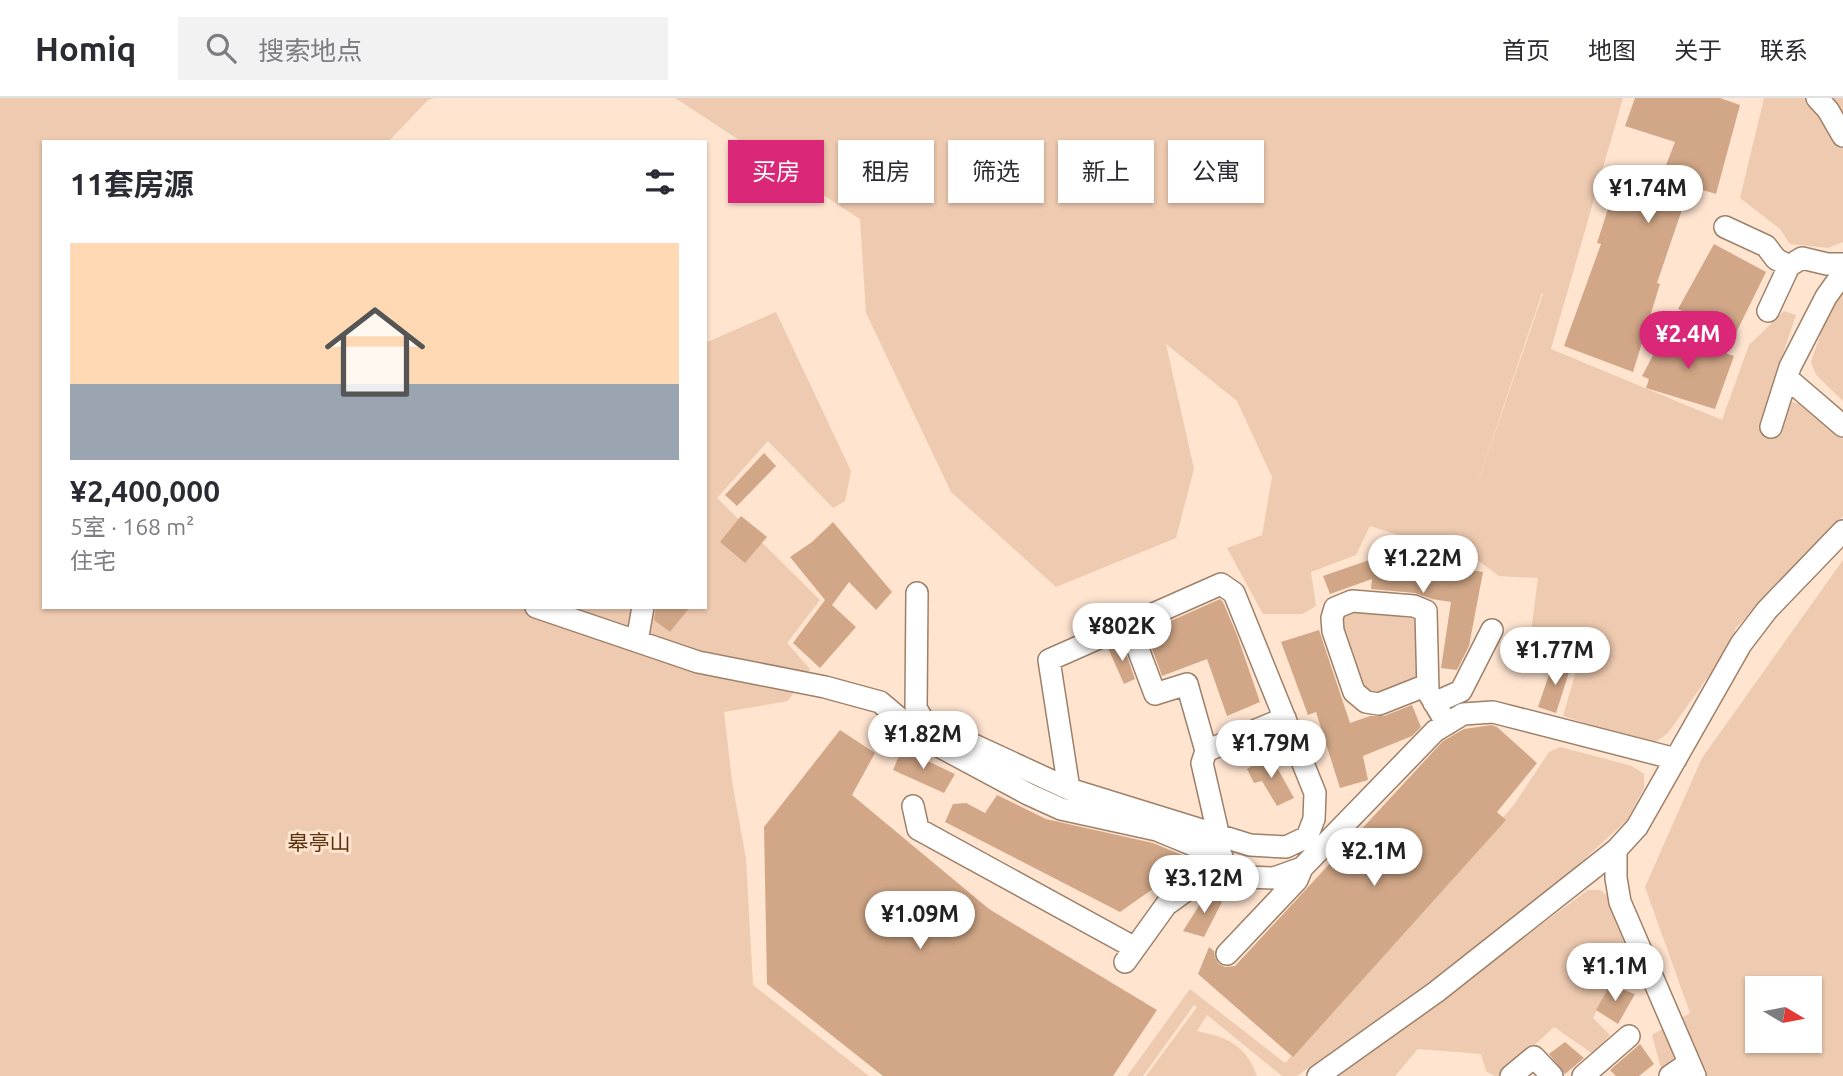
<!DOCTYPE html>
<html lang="zh">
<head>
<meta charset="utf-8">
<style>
  body { margin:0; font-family:Ubuntu,"Noto Sans SC",sans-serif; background:#f2f2f3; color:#2b2b33; height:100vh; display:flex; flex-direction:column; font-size:26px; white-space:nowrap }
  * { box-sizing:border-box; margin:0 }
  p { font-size:23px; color:#7c7c81 }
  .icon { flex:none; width:38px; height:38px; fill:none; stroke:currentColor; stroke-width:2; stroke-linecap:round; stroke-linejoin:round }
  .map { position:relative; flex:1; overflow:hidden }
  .sheet { position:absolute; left:42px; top:42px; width:665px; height:469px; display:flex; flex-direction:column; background:#fff; border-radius:0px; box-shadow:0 2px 5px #0004 }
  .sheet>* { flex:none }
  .guide { position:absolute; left:728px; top:42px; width:665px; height:63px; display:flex; gap:14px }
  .needle { width:46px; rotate:100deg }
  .controls { position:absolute; left:1745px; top:878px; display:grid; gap:14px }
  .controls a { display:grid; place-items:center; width:77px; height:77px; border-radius:0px; background:#fff; box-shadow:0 2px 5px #0004; font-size:35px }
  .price { position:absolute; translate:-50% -60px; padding:0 16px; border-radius:24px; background:#fff; color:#222; font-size:23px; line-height:46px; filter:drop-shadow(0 2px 4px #0008) }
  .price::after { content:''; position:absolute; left:50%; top:42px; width:21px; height:16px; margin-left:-10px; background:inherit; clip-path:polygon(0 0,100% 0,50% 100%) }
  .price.current { background:#db2777; color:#fff }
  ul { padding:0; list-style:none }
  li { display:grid; align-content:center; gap:14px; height:371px; padding:0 28px }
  li span { display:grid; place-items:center; height:217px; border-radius:0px; color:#555 }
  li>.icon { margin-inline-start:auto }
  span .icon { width:126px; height:126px; fill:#fffc; stroke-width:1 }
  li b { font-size:30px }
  h2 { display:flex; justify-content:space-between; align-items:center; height:84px; padding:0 28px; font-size:30px }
  .pill { padding:0 24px; border-radius:0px; background:#fff; box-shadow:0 2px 5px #0004; font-size:24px; line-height:63px }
  .pill.current { background:#db2777; color:#fff }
  header { display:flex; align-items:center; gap:42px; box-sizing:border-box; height:98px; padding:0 35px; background:#fff; border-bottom:2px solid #e1e1e2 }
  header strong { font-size:33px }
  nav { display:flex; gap:38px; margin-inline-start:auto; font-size:24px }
  .search { width:490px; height:63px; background:#f2f2f3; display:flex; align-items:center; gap:18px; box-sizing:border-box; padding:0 24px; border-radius:0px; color:#7c7c81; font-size:26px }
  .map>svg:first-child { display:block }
</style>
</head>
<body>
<header>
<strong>Homiq</strong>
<div class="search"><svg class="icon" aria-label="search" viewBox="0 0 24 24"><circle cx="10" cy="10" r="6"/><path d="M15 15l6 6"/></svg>搜索地点</div>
<nav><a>首页</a><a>地图</a><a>关于</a><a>联系</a></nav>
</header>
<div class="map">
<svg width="1843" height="978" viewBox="0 0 1843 978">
  <rect width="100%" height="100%" fill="#ffe4d0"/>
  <path fill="#eecab0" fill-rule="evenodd" d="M0 0H434L428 2 388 44H44V509H705V245L776 214 851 373 845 403 833 410 768 343 717 400 820 502 787 545 810 571 788 603 724 614 732 683 746 761 753 887 869 978H0Z
    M675 0H1623L1551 251 1722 322 1749 247 1784 213 1796 217 1771 291 1795 305 1803 306 1843 341V418L1735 531V541L1668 635 1654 645 1642 643 1563 618 1578 566 1529 549 1538 480 1499 478 1457 447 1437 449 1370 428 1356 457 1311 474 1316 508 1302 516H1263L1227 450 1262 437 1272 379 1237 303 1166 246 1194 371 1176 440 1056 489 951 394 866 215 860 121ZM1542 195 1543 196 1471 404Z
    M1764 0H1843V144L1828 150 1790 146 1780 131 1740 100Z
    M1843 193V303L1816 277 1811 264 1827 217Z
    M1843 462V978H1663L1652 937 1690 915 1645 789 1702 660ZM1757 891H1810V943H1757Z
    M1352 512 1417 521 1420 580 1380 597 1364 593 1340 533 1341 519Z
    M1560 649 1632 668 1644 676V690L1627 722 1555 788 1432 882 1297 978H1282L1207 917 1197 933C1227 939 1246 947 1257 978H1146L1197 909 1194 907 1143 978H1127L1190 891 1285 965 1514 707 1549 654Z
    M1588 792H1600L1610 800 1639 892 1613 881 1593 920 1610 937 1593 956 1554 929 1501 978H1495L1486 973 1481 956 1418 951 1395 978H1336Z"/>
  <path fill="#d1a787" d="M1635 0H1720L1740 7 1716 96 1690 88 1657 185 1660 186 1633 274 1564 248 1601 146 1597 145 1618 80 1656 93 1675 44 1625 28Z
    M1714 146 1766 174 1734 239 1678 211Z
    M1665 235 1734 258 1715 311 1646 290 1649 281 1642 278Z
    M764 355 776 368 737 408 725 397Z
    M741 418 767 439 745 465 720 444Z
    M833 424 892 494 876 512 849 484 832 507 856 529 820 570 793 545 825 502 790 459 812 444Z
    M1375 460 1456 474V470L1483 474 1469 548 1457 572 1441 570 1451 504 1432 501 1415 495 1371 491 1372 481 1330 496 1323 478Z
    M1220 501 1223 504 1237 537 1260 604 1227 618 1207 561 1162 578 1146 534Z
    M656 509H690L670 534 654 522Z
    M1319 532 1350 625 1370 618H1384L1412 607 1421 629 1412 638 1363 658 1368 682 1340 690 1316 614 1308 617 1281 544Z
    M1122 544 1135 581 1124 586 1108 550Z
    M1554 562 1571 568 1556 615 1538 609Z
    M1492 627 1497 629 1537 665 1497 714 1506 722 1293 959 1198 876 1209 849 1214 853 1215 860 1219 866 1225 869 1235 868 1443 643 1464 631Z
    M840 632 875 655 852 697 989 811 1157 912 1113 978H883L767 886 764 729Z
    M902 651 955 676 944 695 893 672Z
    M1270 657 1294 700 1277 708 1262 683 1254 685 1247 671Z
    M997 697 1046 721 1153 745 1194 762 1120 814 945 724 953 706 966 705 985 715Z
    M1212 794 1224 800 1204 839 1183 833 1207 795Z
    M1610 887 1635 896 1618 926 1596 912Z
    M1565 944 1584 960 1565 976 1549 956Z
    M1640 946 1654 966 1639 978H1616L1610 972Z"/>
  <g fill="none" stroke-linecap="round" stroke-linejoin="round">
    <g stroke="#9e8069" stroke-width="24">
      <path id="minor" d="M1817 0 1828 12 1843 38
        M1725 129 1766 148 1776 161 1789 168
        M1768 213 1789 168 1802 160 1827 166H1843
        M1787 280 1843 328
        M1771 329 1790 269 1826 199 1843 175
        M917 495 916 610 924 624 1069 691 1250 747 1286 749 1307 739 1314 721 1315 695 1234 495 1221 486 1049 562 1069 691
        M536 509 698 564 825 589 880 604 920 638 1028 696 1061 711 1157 732 1222 759
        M1129 527 1155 596 1187 586 1206 653
        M637 543 643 509
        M1427 587 1379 606 1366 604 1354 594 1333 533 1332 520 1335 510 1352 503 1414 508 1426 513 1428 594 1447 626
        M1434 605 1461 593 1492 532
        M913 708 918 731 1135 850
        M1221 748 1202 665 1206 653 1285 620
        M1616 752V780L1620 804 1695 978
        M1227 856 1297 782 1302 770
        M1125 864 1166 807 1198 784 1222 778 1274 780 1302 770 1435 633 1463 616 1493 614 1676 661
        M1318 978 1436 894 1616 752 1637 729 1741 546 1767 512 1843 433
        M1511 978 1534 959 1552 978
        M1583 978 1629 938
        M1670 978 1689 965"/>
    </g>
    <use href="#minor" stroke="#fff" stroke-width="21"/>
  </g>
  <g text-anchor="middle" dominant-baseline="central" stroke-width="6" stroke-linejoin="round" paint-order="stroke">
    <g font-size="21" fill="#5b320c" stroke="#ffe4d0">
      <text x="319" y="744">皋亭山</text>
    </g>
  </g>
</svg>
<div class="controls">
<a><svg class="needle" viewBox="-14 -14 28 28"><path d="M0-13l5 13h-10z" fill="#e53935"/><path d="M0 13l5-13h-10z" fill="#7c7c81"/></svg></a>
</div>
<b class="price" style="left:1648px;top:127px">¥1.74M</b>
<b class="price current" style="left:1688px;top:273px">¥2.4M</b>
<b class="price" style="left:1423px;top:497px">¥1.22M</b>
<b class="price" style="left:1122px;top:565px">¥802K</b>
<b class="price" style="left:1555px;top:589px">¥1.77M</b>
<b class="price" style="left:923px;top:673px">¥1.82M</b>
<b class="price" style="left:1271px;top:682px">¥1.79M</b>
<b class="price" style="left:1374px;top:790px">¥2.1M</b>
<b class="price" style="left:1204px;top:817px">¥3.12M</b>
<b class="price" style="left:920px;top:853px">¥1.09M</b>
<b class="price" style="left:1615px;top:905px">¥1.1M</b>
<div class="guide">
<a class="pill current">买房</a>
<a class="pill">租房</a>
<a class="pill">筛选</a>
<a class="pill">新上</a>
<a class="pill">公寓</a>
</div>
<section class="sheet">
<h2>11套房源<svg class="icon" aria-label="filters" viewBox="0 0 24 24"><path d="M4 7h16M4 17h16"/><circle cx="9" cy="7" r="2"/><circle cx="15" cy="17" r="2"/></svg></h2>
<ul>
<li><span style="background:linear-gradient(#ffd9b3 65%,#9aa5b1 0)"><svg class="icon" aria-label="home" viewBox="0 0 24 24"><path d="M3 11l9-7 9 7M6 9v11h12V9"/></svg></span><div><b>¥2,400,000</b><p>5室 · 168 m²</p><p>住宅</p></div></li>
</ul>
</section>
</div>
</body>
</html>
